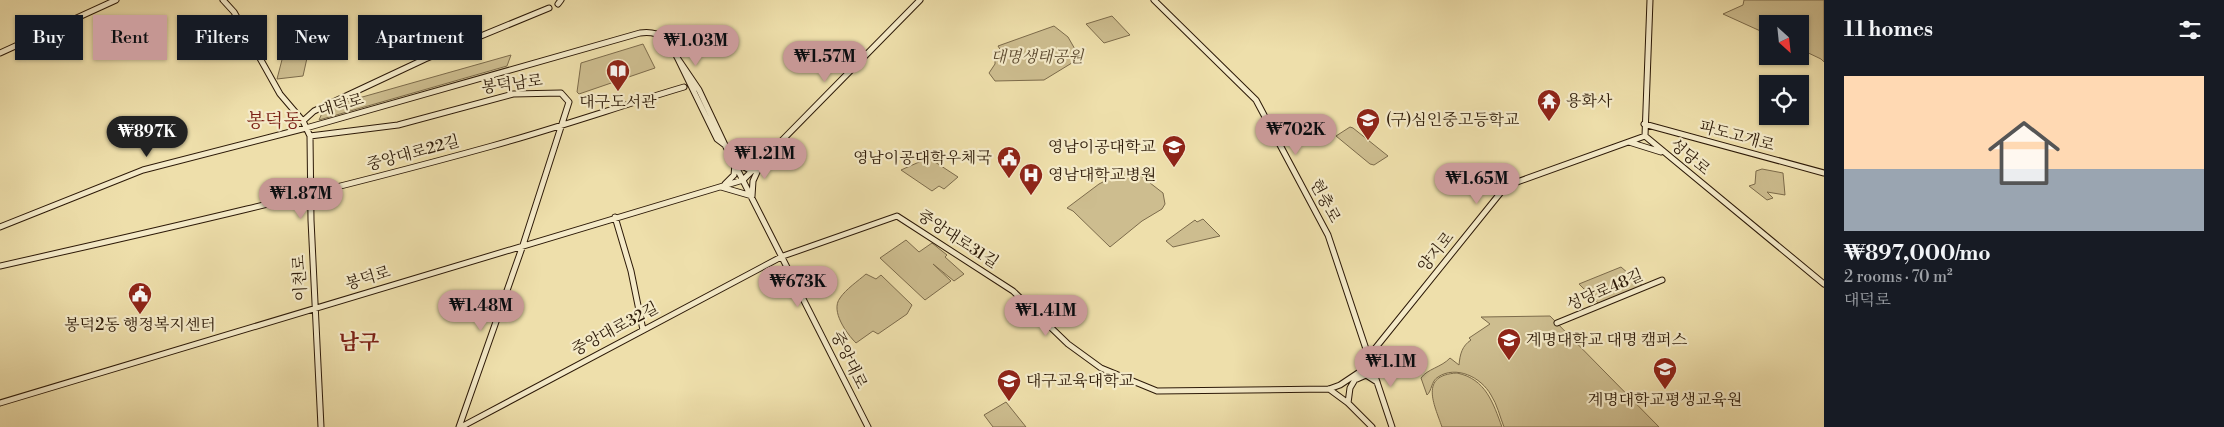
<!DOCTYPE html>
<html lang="en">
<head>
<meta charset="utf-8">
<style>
  body { margin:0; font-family:"Libre Bodoni","Noto Serif KR",serif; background:#242831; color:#f1f3f6; height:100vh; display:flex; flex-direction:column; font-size:19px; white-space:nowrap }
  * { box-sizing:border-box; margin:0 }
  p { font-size:16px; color:#9ea1a6 }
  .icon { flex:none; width:28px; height:28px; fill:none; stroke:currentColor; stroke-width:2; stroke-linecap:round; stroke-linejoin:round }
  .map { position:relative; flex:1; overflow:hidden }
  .sheet { display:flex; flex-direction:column; background:#171b24; width:400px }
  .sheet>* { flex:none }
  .banner { position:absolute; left:15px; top:15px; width:475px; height:45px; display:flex; gap:10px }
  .needle { width:32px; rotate:153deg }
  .controls { position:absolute; left:1759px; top:15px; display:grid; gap:10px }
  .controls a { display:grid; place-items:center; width:50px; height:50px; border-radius:0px; background:#171b24; box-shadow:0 1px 4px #0004; font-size:25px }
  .price { position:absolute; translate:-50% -42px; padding:0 11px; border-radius:18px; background:#c59692; color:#111; font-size:16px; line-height:32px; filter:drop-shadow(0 1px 2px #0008) }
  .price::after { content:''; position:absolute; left:50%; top:30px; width:15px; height:11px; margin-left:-8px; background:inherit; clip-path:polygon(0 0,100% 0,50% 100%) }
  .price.active { background:#222; color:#fff }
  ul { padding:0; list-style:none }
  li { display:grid; align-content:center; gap:10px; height:265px; padding:0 20px }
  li+li { border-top:1px solid #363941 }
  li span { display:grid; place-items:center; height:155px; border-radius:0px; color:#555 }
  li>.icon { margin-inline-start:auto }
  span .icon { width:90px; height:90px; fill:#fffc; stroke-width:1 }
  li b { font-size:21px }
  h2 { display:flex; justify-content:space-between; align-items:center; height:60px; padding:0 20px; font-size:21px }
  .tag { padding:0 18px; border-radius:0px; background:#171b24; box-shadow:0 1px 4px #0004; font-size:18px; line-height:45px }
  .tag.active { background:#c59692; color:#111 }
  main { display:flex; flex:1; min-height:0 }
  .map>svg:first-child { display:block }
</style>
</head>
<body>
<main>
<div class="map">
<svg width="1824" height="427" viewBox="0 0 1824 427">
  <rect width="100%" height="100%" fill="#eedfab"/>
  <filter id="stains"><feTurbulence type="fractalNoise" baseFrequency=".004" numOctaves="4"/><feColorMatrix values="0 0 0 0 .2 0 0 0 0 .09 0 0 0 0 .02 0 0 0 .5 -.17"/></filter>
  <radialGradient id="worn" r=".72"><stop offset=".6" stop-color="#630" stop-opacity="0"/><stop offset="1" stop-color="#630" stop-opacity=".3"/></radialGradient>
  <path fill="#cdbd8f" stroke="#7c6b4b" d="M1744 0H1824V62L1821 59 1800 49V24H1768L1767 34 1723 14 1743 5Z
    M1112 16 1130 35 1104 43 1086 24Z
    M1054 26 1068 37 1080 58 1044 80 995 81 989 73 995 64V53L1001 51 998 46Z
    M643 44 655 68 579 94 577 92 581 63Z
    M309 49 303 76 277 79 284 52Z
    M511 55 507 66 319 120 323 111 334 105Z
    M1350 127 1353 128 1388 156 1374 165 1370 164 1336 136Z
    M926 159 932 160 958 177 944 189 939 186 932 191 901 170Z
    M1128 169H1132L1163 193 1165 204 1162 209 1142 221 1110 247 1073 211 1067 208 1099 184Z
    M1762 169 1783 173 1785 195 1767 192 1773 198 1767 200 1749 186 1755 184 1756 171Z
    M1203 219 1220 236 1173 247 1166 241 1195 220 1197 222Z
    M906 240 919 252 932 243 947 255 945 257 964 274 954 281 933 264 951 281 925 300 880 258Z
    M1621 267 1644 287 1600 305 1579 284Z
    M866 274 876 279 881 275 912 305 907 314 878 334 873 331 856 343C847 334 830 311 840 298 846 289 858 281 866 274Z
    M1550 316 1659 427H1504C1500 417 1497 404 1491 395 1481 377 1456 365 1438 377 1431 381 1432 391 1427 395L1421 378C1427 369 1442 367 1450 358L1459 365C1460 354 1462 346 1471 340L1469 338 1490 324 1481 317Z
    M1457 373C1486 379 1493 403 1502 427H1442C1434 404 1419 375 1457 373Z
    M1006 402 1026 427H993L984 415Z"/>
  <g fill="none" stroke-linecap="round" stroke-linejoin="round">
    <g stroke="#2c1907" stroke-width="7">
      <path id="secondary" d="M223 0 234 12 280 94 303 121 310 136 311 220 321 427
        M1154 0 1256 100 1328 235 1392 427
        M1650 0 1645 136 1824 284
        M558 4 561 0
        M0 53 116 0
        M678 59 699 90 725 145 717 139Z
        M303 121 314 111 425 59 549 8
        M1644 124 1824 173
        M310 136 398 125 513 94 561 93 569 102 523 245 459 427
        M1629 142 1661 152
        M725 145 868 427
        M736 163 748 169 756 167
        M725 184 734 175 735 164
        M721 187 752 196 753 181 762 161
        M615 217 631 271 643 330
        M0 227 143 170 306 128 640 33C662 30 669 41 678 59
        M0 266C165 229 330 191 492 146 557 128 620 106 684 87
        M1557 323 1662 280
        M1357 379 1366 375 1377 382
        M1329 389 1348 403 1372 427
        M0 403 743 180 920 0
        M1348 403 1350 388 1369 356 1506 186 1645 136
        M461 427 783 256 897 216 1013 291 1068 344 1101 368 1157 391 1329 389 1340 385 1358 373"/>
    </g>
    <use href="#secondary" stroke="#f4eac8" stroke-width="5"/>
  </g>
  <defs>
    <g id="library-pin" transform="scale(1.25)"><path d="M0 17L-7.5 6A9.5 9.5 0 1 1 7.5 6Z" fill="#8f2418" stroke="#f4eac8"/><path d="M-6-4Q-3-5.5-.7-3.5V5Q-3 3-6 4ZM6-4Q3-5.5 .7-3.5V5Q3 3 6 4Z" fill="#fff"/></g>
    <g id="temple-pin" transform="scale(1.25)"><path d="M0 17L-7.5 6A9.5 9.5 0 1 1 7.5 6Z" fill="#8f2418" stroke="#f4eac8"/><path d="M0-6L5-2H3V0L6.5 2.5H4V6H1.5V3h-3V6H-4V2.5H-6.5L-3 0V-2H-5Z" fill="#fff"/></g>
    <g id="school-pin" transform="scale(1.25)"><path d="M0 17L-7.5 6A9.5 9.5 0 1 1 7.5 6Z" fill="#8f2418" stroke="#f4eac8"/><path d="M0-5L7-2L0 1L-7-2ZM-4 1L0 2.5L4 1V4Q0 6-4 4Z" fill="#fff"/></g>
    <g id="university-pin" transform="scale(1.25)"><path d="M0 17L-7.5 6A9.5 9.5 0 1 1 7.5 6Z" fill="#8f2418" stroke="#f4eac8"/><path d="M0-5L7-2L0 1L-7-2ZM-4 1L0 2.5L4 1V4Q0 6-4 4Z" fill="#fff"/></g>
    <g id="civic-pin" transform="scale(1.25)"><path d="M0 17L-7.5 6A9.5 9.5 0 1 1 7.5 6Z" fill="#8f2418" stroke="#f4eac8"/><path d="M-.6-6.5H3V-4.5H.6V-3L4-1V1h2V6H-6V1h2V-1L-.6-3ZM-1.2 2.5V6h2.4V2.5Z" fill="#fff"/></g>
    <g id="hospital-pin" transform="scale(1.25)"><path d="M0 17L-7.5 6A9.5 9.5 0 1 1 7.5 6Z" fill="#8f2418" stroke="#f4eac8"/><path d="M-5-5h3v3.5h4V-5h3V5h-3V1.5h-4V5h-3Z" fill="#fff"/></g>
  </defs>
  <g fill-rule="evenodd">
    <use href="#library-pin" x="618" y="71"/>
    <use href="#temple-pin" x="1549" y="101"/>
    <use href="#school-pin" x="1368" y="120"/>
    <use href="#university-pin" x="1174" y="147"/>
    <use href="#civic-pin" x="1009" y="158"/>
    <use href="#hospital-pin" x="1031" y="175"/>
    <use href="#civic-pin" x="140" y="294"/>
    <use href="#university-pin" x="1509" y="340"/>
    <use href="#university-pin" x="1665" y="369"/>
    <use href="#university-pin" x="1009" y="381"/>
  </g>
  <g text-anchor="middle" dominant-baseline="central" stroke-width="4.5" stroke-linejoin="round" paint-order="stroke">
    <g font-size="16" font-style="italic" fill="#5c4a30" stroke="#f4eac8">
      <text x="1037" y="57">대명생태공원</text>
    </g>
    <g font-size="16" fill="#2c1907" stroke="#f4eac8">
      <text transform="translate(512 84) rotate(-7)">봉덕남로</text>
      <text transform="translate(341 105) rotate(-16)">대덕로</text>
      <text transform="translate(1737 136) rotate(15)">파도고개로</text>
      <text transform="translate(413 153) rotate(-15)">중앙대로22길</text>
      <text transform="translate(1690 157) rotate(40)">성당로</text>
      <text transform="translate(1325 201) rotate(62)">현충로</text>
      <text transform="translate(958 239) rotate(33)">중앙대로31길</text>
      <text transform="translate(1436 252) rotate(-51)">양지로</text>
      <text transform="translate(300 278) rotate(-93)">이천로</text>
      <text transform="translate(368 278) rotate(-17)">봉덕로</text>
      <text transform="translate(1605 290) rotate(-23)">성당로48길</text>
      <text transform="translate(615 329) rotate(-28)">중앙대로32길</text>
      <text transform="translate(849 360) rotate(64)">중앙대로</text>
    </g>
    <g font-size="16" fill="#2c1907" stroke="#f4eac8" text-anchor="start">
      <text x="1566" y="101">용화사</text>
      <text x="618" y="102" text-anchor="middle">대구도서관</text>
      <text x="1386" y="120">(구)심인중고등학교</text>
      <text x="1156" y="147" text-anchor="end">영남이공대학교</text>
      <text x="992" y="158" text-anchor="end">영남이공대학우체국</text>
      <text x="1048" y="175">영남대학교병원</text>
      <text x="140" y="325" text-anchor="middle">봉덕2동 행정복지센터</text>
      <text x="1526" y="340">계명대학교 대명 캠퍼스</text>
      <text x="1026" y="381">대구교육대학교</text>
      <text x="1665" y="400" text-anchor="middle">계명대학교평생교육원</text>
    </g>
    <g font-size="19" fill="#7a1f14" stroke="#f4eac8">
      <text x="274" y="121">봉덕동</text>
    </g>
    <g font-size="21" font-weight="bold" fill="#7a1f14" stroke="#f4eac8">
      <text x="359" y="343">남구</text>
    </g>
  </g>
  <rect width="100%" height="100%" filter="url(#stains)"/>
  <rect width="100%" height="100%" fill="url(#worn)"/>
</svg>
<div class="controls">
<a><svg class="needle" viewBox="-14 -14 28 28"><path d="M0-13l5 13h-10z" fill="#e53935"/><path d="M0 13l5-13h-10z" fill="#9ea1a6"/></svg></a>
<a><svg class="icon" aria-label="locate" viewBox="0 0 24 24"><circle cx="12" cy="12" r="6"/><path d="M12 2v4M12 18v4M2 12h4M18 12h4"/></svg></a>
</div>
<b class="price" style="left:696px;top:67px">₩1.03M</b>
<b class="price" style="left:825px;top:83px">₩1.57M</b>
<b class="price" style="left:1296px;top:156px">₩702K</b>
<b class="price active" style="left:147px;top:158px">₩897K</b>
<b class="price" style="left:765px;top:180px">₩1.21M</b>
<b class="price" style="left:1477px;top:205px">₩1.65M</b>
<b class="price" style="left:301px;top:220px">₩1.87M</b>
<b class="price" style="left:798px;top:308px">₩673K</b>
<b class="price" style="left:481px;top:332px">₩1.48M</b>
<b class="price" style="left:1046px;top:337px">₩1.41M</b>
<b class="price" style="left:1391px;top:388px">₩1.1M</b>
<div class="banner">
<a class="tag">Buy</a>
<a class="tag active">Rent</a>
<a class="tag">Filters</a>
<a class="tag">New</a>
<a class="tag">Apartment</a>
</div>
</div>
<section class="sheet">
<h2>11 homes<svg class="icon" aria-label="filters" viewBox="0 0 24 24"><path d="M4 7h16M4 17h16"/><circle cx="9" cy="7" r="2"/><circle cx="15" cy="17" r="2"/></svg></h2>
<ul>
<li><span style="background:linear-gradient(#ffd9b3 60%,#9aa5b1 0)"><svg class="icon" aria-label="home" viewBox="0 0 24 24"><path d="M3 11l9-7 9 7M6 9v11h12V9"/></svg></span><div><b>₩897,000/mo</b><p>2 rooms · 70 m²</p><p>대덕로</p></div></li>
</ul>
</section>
</main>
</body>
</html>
